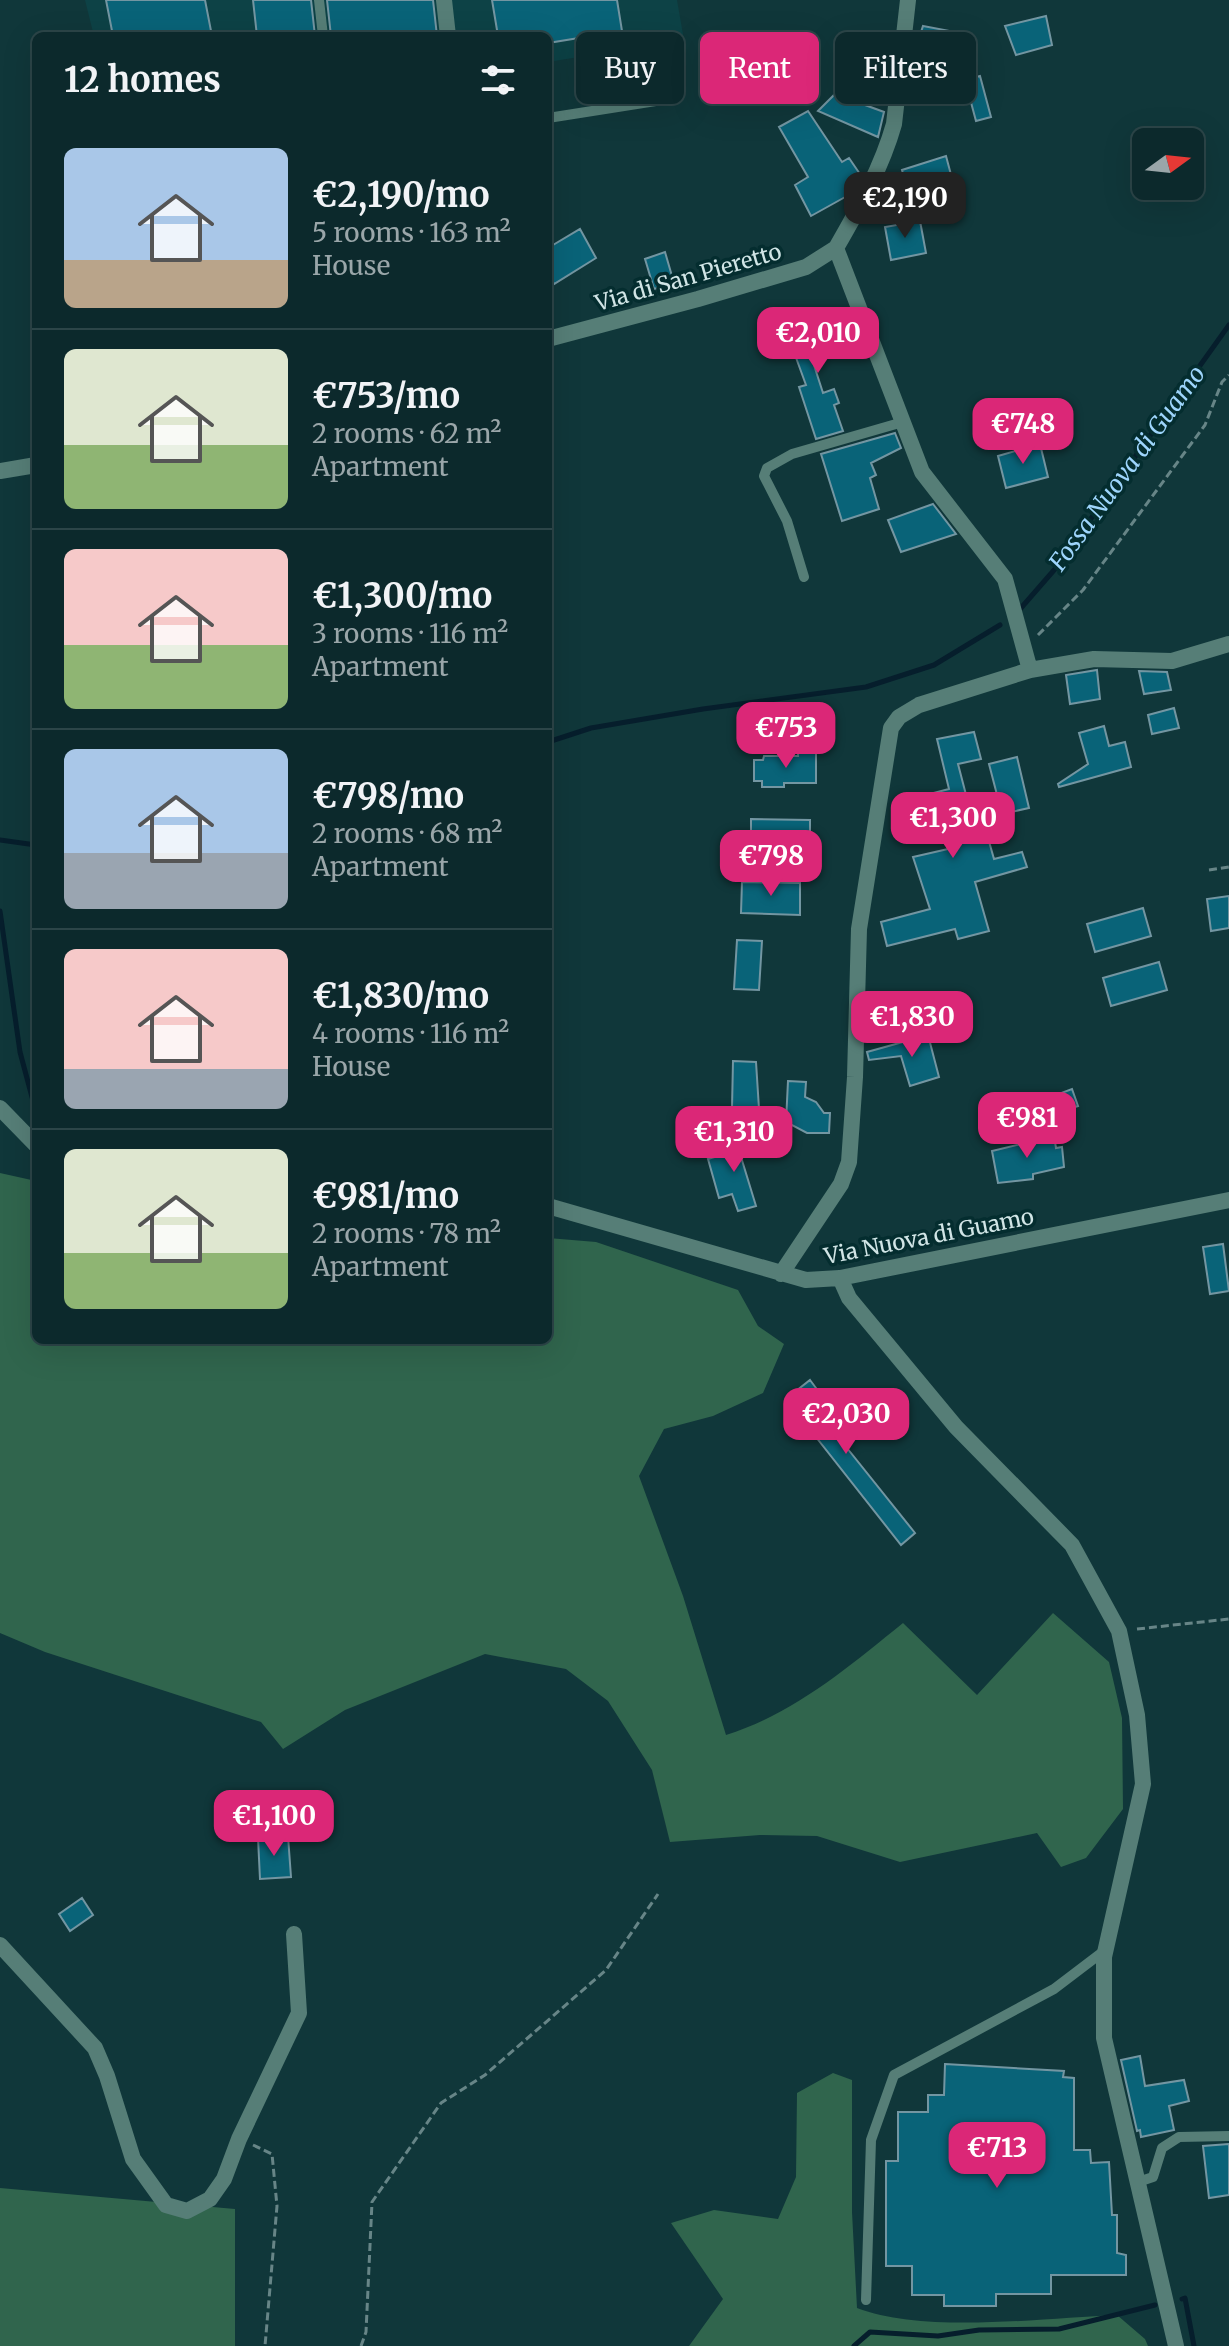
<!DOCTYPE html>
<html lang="en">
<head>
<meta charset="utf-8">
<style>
  body { margin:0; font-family:Merriweather,serif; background:#153134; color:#f1f3f6; height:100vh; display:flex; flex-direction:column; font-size:30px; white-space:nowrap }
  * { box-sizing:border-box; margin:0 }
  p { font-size:26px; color:#9aa6a9 }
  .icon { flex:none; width:44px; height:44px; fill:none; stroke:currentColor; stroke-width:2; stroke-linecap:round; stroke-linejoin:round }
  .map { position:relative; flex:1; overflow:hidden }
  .drawer { position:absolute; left:32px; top:32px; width:520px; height:1312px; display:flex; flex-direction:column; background:#0c292c; border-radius:12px; box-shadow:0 8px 32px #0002,0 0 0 2px #2c4548 }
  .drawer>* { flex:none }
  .top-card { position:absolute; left:576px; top:32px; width:532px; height:72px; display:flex; gap:16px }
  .needle { width:52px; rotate:75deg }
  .tools { position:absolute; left:1132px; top:128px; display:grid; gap:16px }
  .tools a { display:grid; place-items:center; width:72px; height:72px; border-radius:12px; background:#0c292c; box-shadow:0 8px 32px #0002,0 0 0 2px #2c4548; font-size:40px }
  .price { position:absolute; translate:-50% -68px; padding:0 18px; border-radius:16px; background:#db2777; color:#fff; font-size:26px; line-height:52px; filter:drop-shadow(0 2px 4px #0008) }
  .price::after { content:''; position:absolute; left:50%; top:48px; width:24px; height:18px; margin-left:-12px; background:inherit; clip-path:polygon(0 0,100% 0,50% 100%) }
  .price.on { background:#222; color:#fff }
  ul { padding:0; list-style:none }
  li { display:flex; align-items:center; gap:24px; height:200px; padding:0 32px }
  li+li { border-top:2px solid #2c4548 }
  li span { display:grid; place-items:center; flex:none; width:224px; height:160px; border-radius:12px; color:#555 }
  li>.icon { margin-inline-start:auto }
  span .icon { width:96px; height:96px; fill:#fffc; stroke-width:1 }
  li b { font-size:34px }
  h2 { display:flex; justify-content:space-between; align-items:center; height:96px; padding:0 32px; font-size:34px }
  .pill { padding:0 28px; border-radius:12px; background:#0c292c; box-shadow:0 8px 32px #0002,0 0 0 2px #2c4548; font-size:28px; line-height:72px }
  .pill.on { background:#db2777; color:#fff }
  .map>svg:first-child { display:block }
</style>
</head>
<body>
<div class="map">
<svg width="1229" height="2346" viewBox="0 0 1229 2346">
  <rect width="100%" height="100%" fill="#10373a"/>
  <path fill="#0d4246" d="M85 0H677L684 40 548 62V36H94Z"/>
  <path fill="#30654d" d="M0 1173 36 1181V1340H548V1238L596 1242 738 1290 758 1326 784 1344 763 1393 713 1416 664 1429 639 1476 683 1596 726 1735C795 1713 847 1668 903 1623L977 1695 1053 1613 1109 1662 1122 1718 1123 1809 1086 1858 1061 1867 1037 1833 900 1862 817 1836 760 1835 670 1842 652 1770 608 1701 566 1669 485 1654 345 1710 283 1749 261 1722 45 1652 0 1633Z
    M833 2073 852 2080V2212L857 2308C924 2334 1044 2318 1117 2315L1145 2339 1148 2346H689L723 2299 671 2223 714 2210 778 2219 796 2177 797 2093Z
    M0 2188 235 2209V2346H0Z"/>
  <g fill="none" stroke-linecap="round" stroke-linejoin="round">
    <path stroke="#061e2c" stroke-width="5" d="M1021 608 1055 569 1229 325
      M548 742 591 728 703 709 866 687 934 665 1000 625
      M0 840 36 845
      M0 911 20 1052 36 1112
      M33 1122 36 1121
      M1182 2299 1185 2298 1194 2346
      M854 2346 870 2332 938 2336 979 2330 1059 2329 1155 2305"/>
  </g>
  <path fill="#096378" stroke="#7396a2" stroke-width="2" d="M106 0H205L212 36H113Z
    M253 0H311L315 36H257Z
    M327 0H433L437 36H331Z
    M492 0H617L622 31 548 43V36H498Z
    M1046 16 1052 45 1016 55 1005 26Z
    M923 26 950 31 952 38 958 37 966 71 917 87 920 98 908 102 913 57Z
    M980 76 991 117 976 121 965 80Z
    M835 94 884 112 878 137 818 111Z
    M808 111 842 162 849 158 862 177 850 201 847 196 811 216 795 185 808 177 779 127Z
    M946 156 954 186 929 193 927 187 908 192 902 170Z
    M920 221 926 253 891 260 885 227Z
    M580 229 596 258 554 284 548 274V248Z
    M665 252 674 283 654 289 645 259Z
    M833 319 843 352 813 362 823 393 834 389 839 403 834 405 843 431 816 439 799 387 806 385 787 333Z
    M895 433 901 448 871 463 876 475 870 478 879 509 842 521 821 454Z
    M1040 444 1048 477 1006 488 998 456Z
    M933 504 956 534 901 552 888 520Z
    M1097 670 1100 699 1070 704 1066 675Z
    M1139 671 1167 672 1171 690 1144 694Z
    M1174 708 1179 728 1152 734 1148 715Z
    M1104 726 1109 746 1125 742 1131 767 1059 787 1058 784 1088 764 1079 733Z
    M974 732 981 759 958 764 978 841 988 838 994 859 1022 852 1027 867 975 882 989 931 958 939 955 929 887 946 881 922 930 909 913 857 948 849 941 820 933 821 926 795 949 789 937 739Z
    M798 752H816V783H784V787H762V781H754V760H763L764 756H798Z
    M1017 757 1029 808 1002 814 989 764Z
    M751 819 810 820V850L751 848Z
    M742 882 800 883V915L741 913Z
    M1229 896V928L1211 931 1207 899Z
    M1143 908 1151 936 1095 952 1087 924Z
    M737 940 762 941 759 990 734 989Z
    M1159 962 1167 990 1111 1006 1103 978Z
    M928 1035 939 1077 910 1086 901 1056 869 1060 867 1052Z
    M733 1061 756 1062 759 1109 732 1108Z
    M788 1081 806 1082 805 1097 816 1102 824 1113H830L829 1133H807L786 1122Z
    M1072 1089 1078 1106 1050 1115 1045 1099Z
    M750 1136 755 1153 741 1157 756 1206 738 1211 732 1194 719 1198 708 1159 734 1151 731 1142Z
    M1054 1136 1056 1148 1062 1147 1064 1167 1033 1174V1179L998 1183 992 1151Z
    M1223 1244 1229 1291 1210 1294 1203 1247Z
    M810 1380 848 1431 839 1438 915 1533 901 1545 786 1399Z
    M288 1836 291 1877 260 1879 258 1838Z
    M82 1898 93 1915 70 1931 59 1914Z
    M1140 2056 1145 2086 1184 2080 1189 2101 1169 2106 1174 2130 1141 2137 1140 2130 1137 2131 1121 2060Z
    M945 2064 1064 2071 1063 2077 1074 2078V2150H1090L1091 2163 1109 2162 1112 2215H1117V2253L1126 2255V2275H1051V2294H996V2306H944V2295H912V2266H886V2161H898V2112H928V2095H944Z
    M1229 2144V2195L1209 2198 1203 2146Z"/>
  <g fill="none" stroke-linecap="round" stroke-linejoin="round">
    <path stroke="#678587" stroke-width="3" stroke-dasharray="8 4" stroke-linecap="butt" d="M1038 635 1083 590 1205 425 1222 382 1229 375
      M1209 870 1229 867
      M1137 1629 1229 1619
      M253 2145 272 2154 277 2206 265 2346
      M361 2346 366 2332 372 2202 441 2103 485 2075 606 1970 658 1894"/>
    <path stroke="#567e77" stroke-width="10" d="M319 0 323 36
      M548 118 662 100
      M804 577 787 521 764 476 767 468 792 454 903 422
      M1138 2182 1153 2177 1162 2148 1179 2137 1229 2136
      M866 2300 871 2140 894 2075 1054 1989 1104 1951"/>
    <path stroke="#567e77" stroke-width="16" d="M444 0 448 36
      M908 0 894 124C882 167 858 210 836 248L922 472 1005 579 1030 670
      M548 339 698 299 806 267 836 248
      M0 471 36 465
      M0 1108 36 1145
      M548 1206 806 1280 840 1278 1229 1200
      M781 1274 841 1184 849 1162 855 1077 859 929 891 728 899 717 919 705 1030 670 1094 659 1172 661 1229 644
      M840 1278 849 1298 956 1427 1072 1545 1119 1631 1137 1715 1143 1784 1104 1957V2038L1176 2346
      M0 1945 95 2048 107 2076 133 2159 166 2205 187 2211 210 2199 224 2179 239 2139 299 2013 294 1934"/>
  </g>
  <g text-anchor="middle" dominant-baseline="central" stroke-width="7" stroke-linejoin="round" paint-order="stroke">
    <g font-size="22" fill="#d1e5e6" stroke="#042d2f">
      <text transform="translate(688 277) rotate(-16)">Via di San Pieretto</text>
      <text transform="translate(929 1236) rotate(-11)">Via Nuova di Guamo</text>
    </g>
    <g font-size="24" font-style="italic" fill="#9ed5fc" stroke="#042d2f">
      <text transform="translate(1127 468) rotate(-54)">Fossa Nuova di Guamo</text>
    </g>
  </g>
</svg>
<div class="tools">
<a><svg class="needle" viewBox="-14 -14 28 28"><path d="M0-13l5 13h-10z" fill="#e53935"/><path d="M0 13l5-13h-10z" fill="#9aa6a9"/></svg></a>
</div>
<b class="price on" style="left:905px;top:240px">€2,190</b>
<b class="price" style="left:818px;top:375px">€2,010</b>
<b class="price" style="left:1023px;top:466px">€748</b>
<b class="price" style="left:786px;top:770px">€753</b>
<b class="price" style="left:953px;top:860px">€1,300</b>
<b class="price" style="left:771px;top:898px">€798</b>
<b class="price" style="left:912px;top:1059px">€1,830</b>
<b class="price" style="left:1027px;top:1160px">€981</b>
<b class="price" style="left:734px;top:1174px">€1,310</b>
<b class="price" style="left:846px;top:1456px">€2,030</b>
<b class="price" style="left:274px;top:1858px">€1,100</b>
<b class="price" style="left:997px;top:2190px">€713</b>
<div class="top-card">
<a class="pill">Buy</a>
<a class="pill on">Rent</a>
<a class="pill">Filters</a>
</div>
<section class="drawer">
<h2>12 homes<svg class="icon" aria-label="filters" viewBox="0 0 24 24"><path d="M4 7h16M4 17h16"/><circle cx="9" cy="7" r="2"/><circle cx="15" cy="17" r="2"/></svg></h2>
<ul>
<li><span style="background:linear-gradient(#a9c7e8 70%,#b9a48a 0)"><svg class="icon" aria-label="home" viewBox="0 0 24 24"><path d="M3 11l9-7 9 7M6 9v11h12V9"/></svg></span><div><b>€2,190/mo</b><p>5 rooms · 163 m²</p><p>House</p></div></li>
<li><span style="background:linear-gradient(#dfe7d0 60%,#8fb573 0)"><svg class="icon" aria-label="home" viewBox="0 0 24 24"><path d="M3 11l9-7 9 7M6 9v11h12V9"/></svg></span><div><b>€753/mo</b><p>2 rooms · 62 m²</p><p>Apartment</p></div></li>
<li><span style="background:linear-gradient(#f6c9c9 60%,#8fb573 0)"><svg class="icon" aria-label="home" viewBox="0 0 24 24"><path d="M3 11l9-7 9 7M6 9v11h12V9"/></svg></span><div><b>€1,300/mo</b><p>3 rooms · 116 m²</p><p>Apartment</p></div></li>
<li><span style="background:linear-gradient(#a9c7e8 65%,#9aa5b1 0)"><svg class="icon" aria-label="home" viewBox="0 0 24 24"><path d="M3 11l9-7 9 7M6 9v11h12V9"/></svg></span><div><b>€798/mo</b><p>2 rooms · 68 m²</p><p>Apartment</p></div></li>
<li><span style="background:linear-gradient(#f6c9c9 75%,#9aa5b1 0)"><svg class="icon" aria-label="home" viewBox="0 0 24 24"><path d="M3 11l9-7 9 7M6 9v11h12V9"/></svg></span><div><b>€1,830/mo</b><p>4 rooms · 116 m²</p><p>House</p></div></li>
<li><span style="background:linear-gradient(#dfe7d0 65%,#8fb573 0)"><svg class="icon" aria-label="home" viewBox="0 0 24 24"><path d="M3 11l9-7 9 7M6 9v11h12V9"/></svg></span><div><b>€981/mo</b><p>2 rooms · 78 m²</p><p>Apartment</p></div></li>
</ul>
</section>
</div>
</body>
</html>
